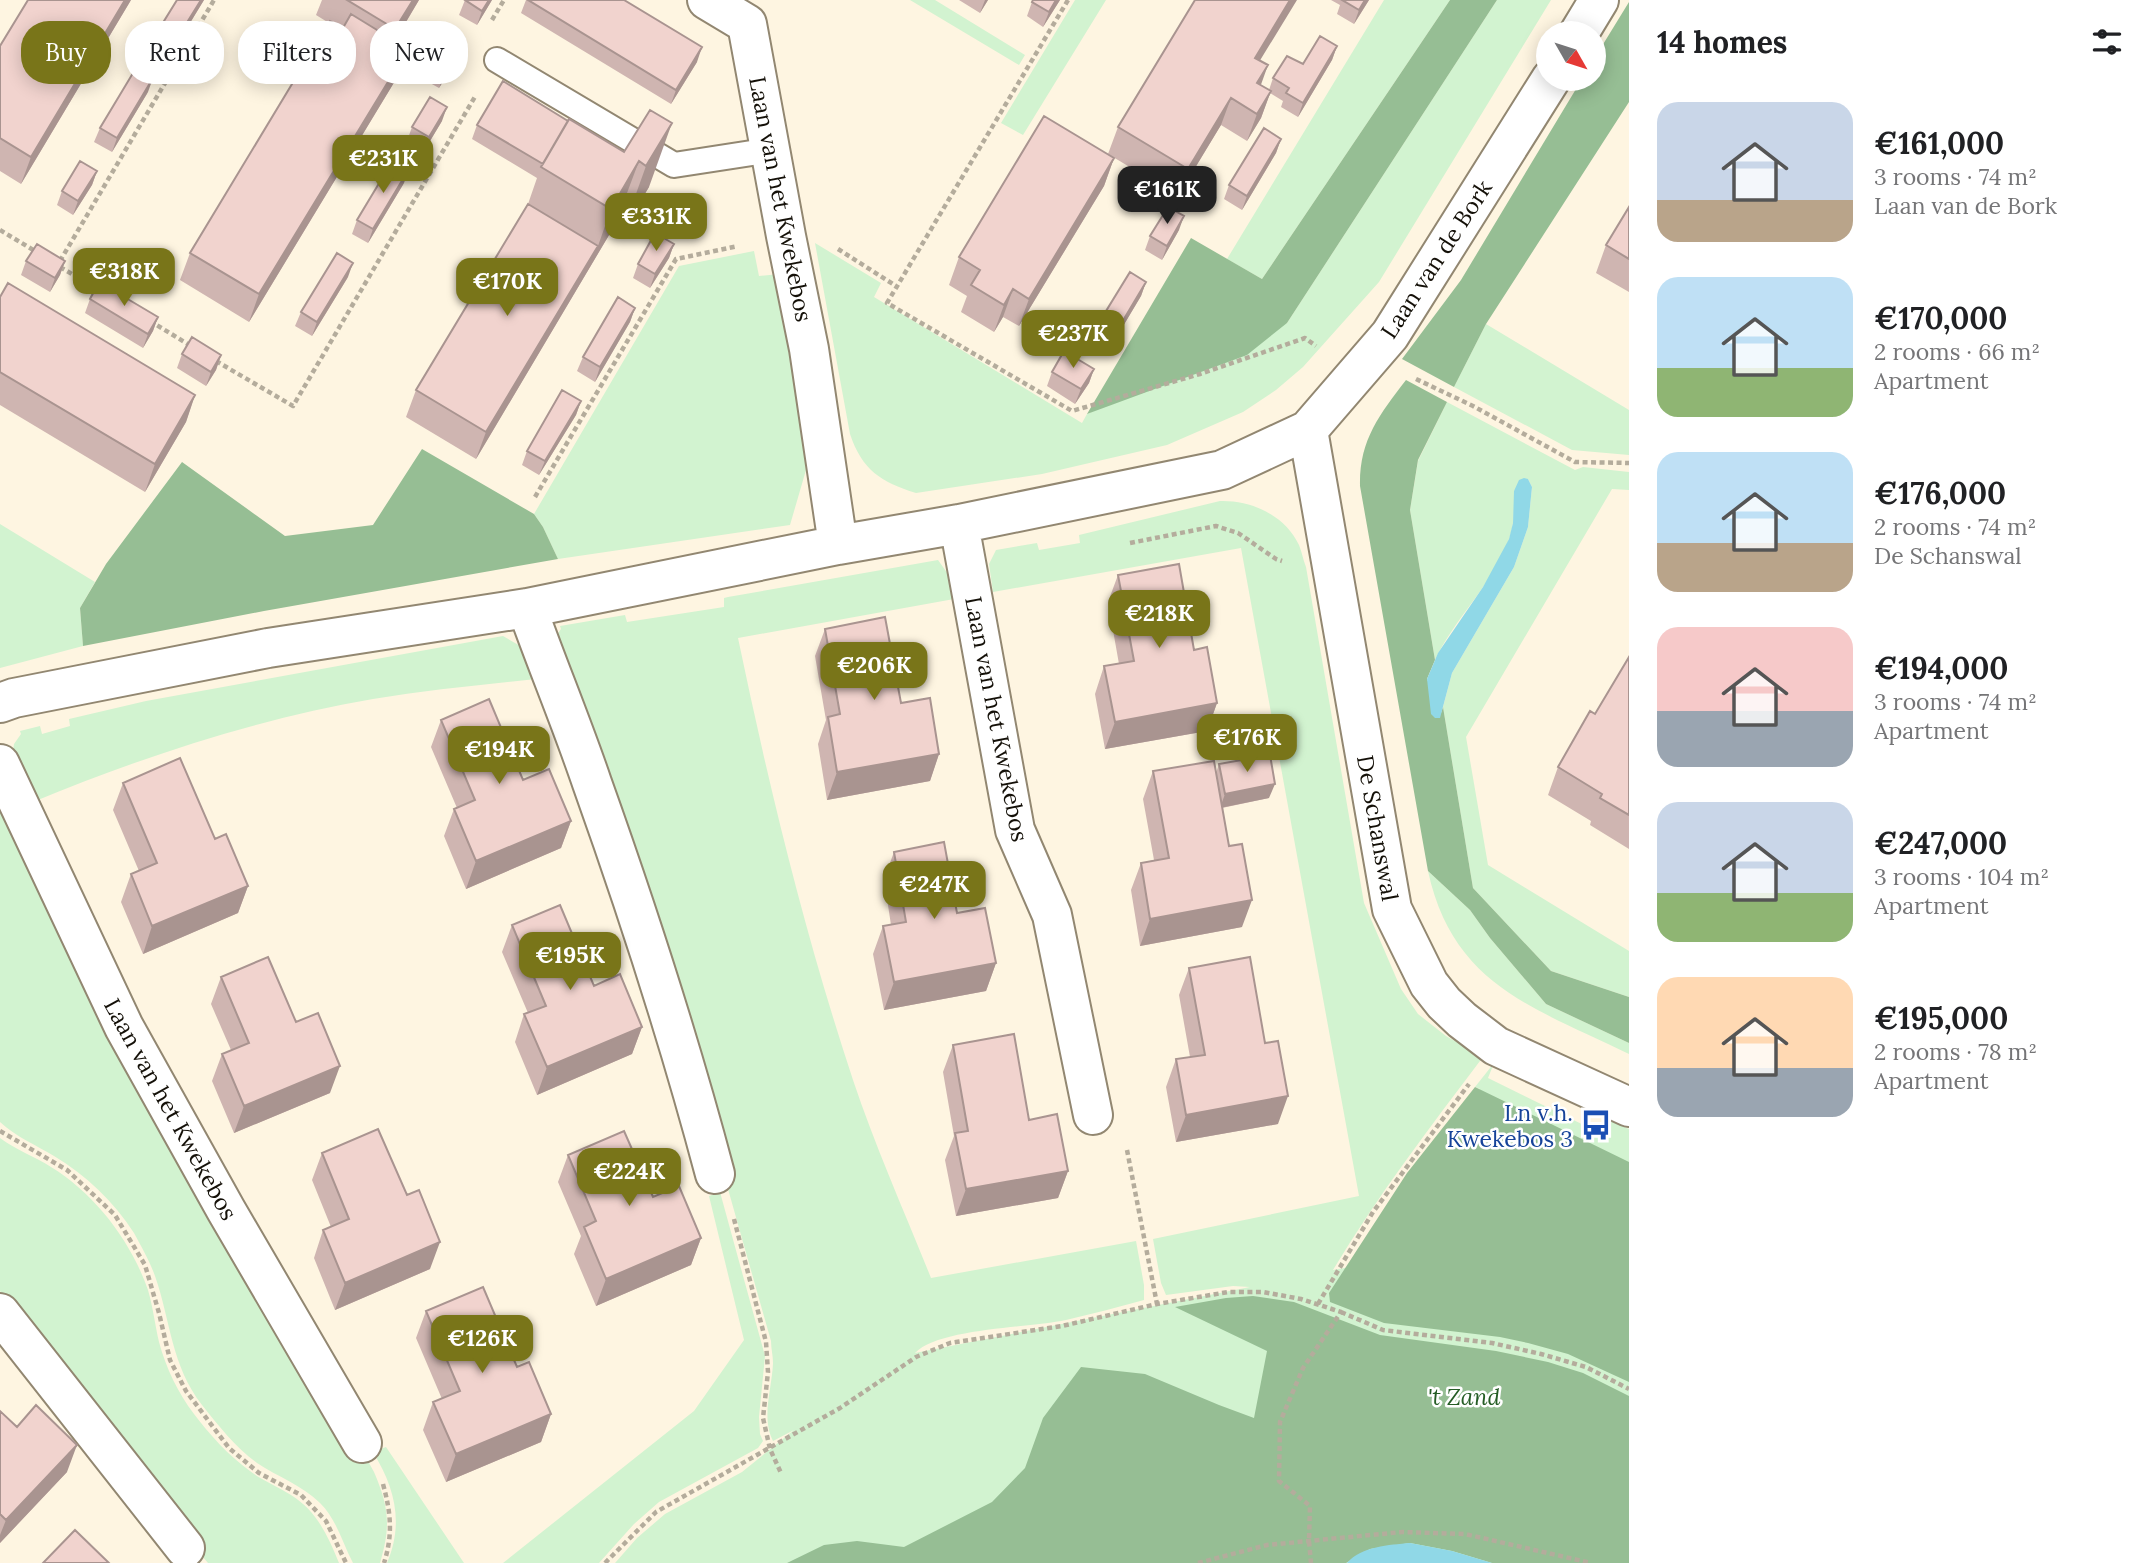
<!DOCTYPE html>
<html lang="en">
<head>
<meta charset="utf-8">
<style>
  body { margin:0; font-family:Lora,serif; background:#f2f2f2; color:#202124; height:100vh; display:flex; flex-direction:column; font-size:26px; white-space:nowrap }
  * { box-sizing:border-box; margin:0 }
  p { font-size:23px; color:#757577 }
  .icon { flex:none; width:38px; height:38px; fill:none; stroke:currentColor; stroke-width:2; stroke-linecap:round; stroke-linejoin:round }
  .map { position:relative; flex:1; overflow:hidden }
  .panel { display:flex; flex-direction:column; background:#fff; width:525px }
  .panel>* { flex:none }
  .top-card { position:absolute; left:21px; top:21px; width:665px; height:63px; display:flex; gap:14px }
  .needle { width:46px; rotate:129deg }
  .controls { position:absolute; left:1536px; top:21px; display:grid; gap:14px }
  .controls a { display:grid; place-items:center; width:70px; height:70px; border-radius:50%; background:#fff; box-shadow:0 4px 18px #0003; font-size:35px }
  .price { position:absolute; translate:-50% -60px; padding:0 16px; border-radius:14px; background:#797519; color:#fff; font-size:23px; line-height:46px; filter:drop-shadow(0 2px 4px #0008) }
  .price::after { content:''; position:absolute; left:50%; top:42px; width:21px; height:16px; margin-left:-10px; background:inherit; clip-path:polygon(0 0,100% 0,50% 100%) }
  .price.on { background:#222; color:#fff }
  ul { padding:0; list-style:none }
  li { display:flex; align-items:center; gap:21px; height:175px; padding:0 28px }
  li span { display:grid; place-items:center; flex:none; width:196px; height:140px; border-radius:21px; color:#555 }
  li>.icon { margin-inline-start:auto }
  span .icon { width:84px; height:84px; fill:#fffc; stroke-width:1 }
  li b { font-size:30px }
  h2 { display:flex; justify-content:space-between; align-items:center; height:84px; padding:0 28px; font-size:30px }
  .chip { padding:0 24px; border-radius:28px; background:#fff; box-shadow:0 4px 18px #0003; font-size:24px; line-height:63px }
  .chip.on { background:#797519; color:#fff }
  main { display:flex; flex:1; min-height:0 }
  .map>svg:first-child { display:block }
</style>
</head>
<body>
<main>
<div class="map">
<svg width="1629" height="1563" viewBox="0 0 1629 1563">
  <rect width="100%" height="100%" fill="#fef5e1"/>
  <path fill="#d2f3d0" d="M910 0H935L1025 55 1019 65Z
    M1075 0H1106L1023 135 1001 123Z
    M1384 0H1450L1262 279 1227 259Z
    M1497 0H1551L1379 282 1303 367 1276 390 1243 412 1167 445 1042 474 916 493C881 482 862 470 850 434L815 243 881 283 874 297 1082 423 1087 414 1287 323Z
    M754 251 759 276 780 274 806 470 790 525 558 559 543 527 534 514 679 266Z
    M1486 324 1629 410V455L1572 450 1454 387Z
    M1447 402 1575 470 1583 467 1629 472V490L1612 489 1466 737 1488 865 1629 951V997L1551 971 1473 888 1443 707 1452 673 1514 567 1528 527 1532 487 1528 479 1514 491C1514 506 1515 524 1509 539 1493 584 1454 619 1435 660L1410 510 1418 461Z
    M1220 501C1251 500 1285 515 1299 545 1302 552 1303 560 1306 567L1364 903 1401 989 1418 1014 1446 1036 1483 1057C1430 1127 1378 1195 1333 1270L1362 1265 1480 1089 1475 1087 1494 1063 1488 1078 1598 1132 1606 1118 1629 1129V1563H615L637 1538 665 1514 742 1472 794 1430 773 1441C761 1417 772 1389 773 1363 773 1356 771 1348 771 1341L728 1189 730 1187 700 1069 556 636 561 629 560 626 625 615 627 622 724 607V598L728 597 938 560 948 574 954 599 738 638C769 787 805 935 853 1080 875 1146 905 1213 931 1278L1136 1241 1144 1285V1300C1118 1307 1092 1314 1066 1320 1029 1328 939 1328 915 1353L1250 1287 1233 1286 1166 1295 1161 1283 1153 1239 1359 1196 1241 548 993 592 989 564 996 550 1037 543 1039 550 1080 543 1079 535Z
    M0 524 95 582 80 608 83 646 0 668Z
    M503 636 522 647 536 679C482 685 427 690 373 699 256 719 142 757 33 802L13 751 14 744 21 734 20 731 40 726 42 734 70 726 69 719 146 701Z
    M0 797 374 1472C389 1507 391 1526 380 1563H353C342 1542 337 1520 320 1503 302 1485 278 1477 257 1463 236 1448 218 1425 202 1405 171 1365 171 1322 155 1276 150 1262 141 1246 134 1233 114 1202 86 1175 54 1156 36 1145 16 1137 0 1122Z
    M1428 871 1470 910 1490 938 1546 1004 1629 1043V1054C1535 1008 1453 986 1428 871Z
    M0 1138C16 1150 34 1156 51 1167 95 1194 131 1241 148 1290 153 1307 155 1325 159 1342 166 1368 178 1393 194 1414 209 1434 229 1456 250 1471 263 1481 277 1486 291 1495 317 1511 328 1536 339 1563H208L197 1550 202 1545 0 1291Z
    M720 1192 765 1356 759 1417 760 1434 763 1441 758 1448 659 1502 634 1524 599 1563H503L694 1411 744 1340 709 1196Z
    M386 1447 464 1563H387C404 1523 395 1488 373 1452Z"/>
  <path fill="#96be94" d="M1450 0H1497L1287 323 1247 355 1087 414 1191 238 1262 279Z
    M1629 2V102L1486 324 1454 387 1402 359 1461 280 1582 79H1594V59Z
    M1406 380 1447 402 1418 460 1410 510 1435 660 1427 679 1441 713 1443 707 1473 888 1551 971 1629 997V1043L1546 1004 1490 938 1470 910 1428 871 1360 486C1359 441 1379 415 1406 380Z
    M422 449 534 514 543 527 558 559 264 611 83 646 80 608 106 564 182 462 285 536 373 525Z
    M1475 1087 1629 1162V1382L1568 1354 1528 1343 1500 1337 1384 1323 1330 1302 1329 1293 1407 1173Z
    M1253 1296 1294 1302 1380 1335 1496 1351 1548 1362 1583 1373 1629 1396V1563H1492L1452 1551 1410 1543 1370 1549 1346 1563H787L824 1545 857 1541 904 1547 992 1502 1025 1468 1043 1418 1081 1367 1145 1374 1219 1405 1254 1418 1267 1351 1175 1307 1226 1298Z"/>
  <path fill="#90d8e7" d="M1524 478 1528 479 1532 487 1528 527 1514 567 1452 673 1440 718H1435L1431 714 1427 679 1438 653 1483 587 1509 539 1513 523 1514 491 1519 480Z
    M1410 1543 1452 1551 1492 1563H1347C1362 1546 1389 1545 1410 1543Z"/>
  <g fill="none" stroke-linecap="round" stroke-linejoin="round">
    <g stroke="#928771" stroke-width="28">
      <path id="service" d="M497 60 674 165 771 150"/>
    </g>
    <g stroke="#928771" stroke-width="42">
      <path id="minor" d="M707 0 747 24 786 236 809 349 838 545
        M1579 33 1599 0
        M1308 430 1392 909 1429 984 1444 1003 1462 1020 1496 1046 1629 1107
        M959 524 1015 830 1052 915 1093 1115
        M527 608C548 667 572 724 592 783 638 912 680 1042 715 1174
        M0 703 14 698 268 648 527 608 838 545 959 524 1222 470 1308 430 1390 335 1551 79
        M0 764 124 1027 226 1210 362 1443
        M0 1313 185 1548"/>
    </g>
    <path stroke="#b4ac9c" stroke-width="4.5" stroke-dasharray="5 3.5" stroke-linecap="butt" d="M1068 0 887 303 1072 411 1200 374 1305 338 1316 346
      M492 20 504 0
      M0 230 35 251
      M838 249 896 286
      M60 261 214 0
      M60 267 101 291
      M150 321 191 346
      M216 361 293 406 476 95
      M1416 379 1473 406 1575 462 1629 463
      M535 497 676 259 738 246
      M1130 543 1216 526 1238 533 1276 559 1282 561
      M0 1131 67 1170 115 1215 145 1265 159 1313 170 1360 186 1391 229 1448 259 1473 301 1495 326 1521 346 1563
      M1127 1150 1157 1304
      M734 1219 766 1342 768 1372 763 1418 770 1449 781 1473
      M1318 1304 1373 1212 1469 1084
      M1341 1312 1383 1330 1492 1343 1541 1354 1586 1367 1629 1389
      M383 1484C391 1513 393 1535 384 1563
      M605 1563 656 1512 840 1408 916 1357 950 1343 1062 1326 1157 1304 1228 1292H1263L1301 1299 1341 1312 1303 1368 1280 1422 1279 1481 1310 1506 1309 1541 1311 1563
      M1198 1563 1267 1545 1402 1532 1465 1534 1591 1563"/>
    <use href="#service" stroke="#fff" stroke-width="24"/>
    <use href="#minor" stroke="#fff" stroke-width="38"/>
  </g>
  <path fill="#cfb5b1" d="M131 0 21 184 0 171V46Z
    M177 0H204L168 59 151 48 156 34Z
    M322 0H419L395 41 398 76 249 322 180 280 190 253 329 23 316 15Z
    M465 0H492L477 25 459 15Z
    M526 0H624L697 62 671 104 521 13Z
    M959 0H988L980 13Z
    M1060 0 1043 27 1027 16 1032 2Z
    M1331 0H1369L1354 24 1337 14 1340 5Z
    M1337 46 1332 60 1298 117 1281 107 1283 101 1270 93 1261 118 1247 141 1221 125 1178 196 1108 154 1118 127 1260 61 1261 85 1269 90 1273 78 1303 64Z
    M457 59 439 88 421 78 427 64Z
    M148 92 112 152 94 142 100 128Z
    M650 110 649 187 623 230 615 225 476 459 406 417 416 390 528 204 537 178 472 139 477 125 568 121 624 152Z
    M442 121 424 151 407 141 412 127Z
    M1281 139 1276 153 1242 210 1224 199 1229 185Z
    M1114 158 1104 186 1019 326 1003 317 994 332 961 312 967 296 949 285 959 257Z
    M97 171 92 185 73 215 57 205 62 191Z
    M404 183 368 243 352 234 357 220Z
    M1629 207V292L1596 273 1606 245Z
    M1179 230 1162 260 1145 250 1150 236Z
    M674 244 669 258 650 288 633 278 638 264Z
    M26 261H65L60 275 50 292 21 275Z
    M348 277 312 336 295 326 301 312Z
    M1146 282 1141 296 1107 353 1090 343 1095 329Z
    M0 297 195 395 186 422 145 492 0 405Z
    M90 299 158 317 153 331 143 348 85 313Z
    M635 308 630 322 595 382 577 371 583 357Z
    M182 354 221 355 216 370 206 386 177 368Z
    M1094 369 1089 383 1075 404 1047 386 1052 372Z
    M581 401 576 415 539 475 522 465 527 451Z
    M1118 575 1194 650 1217 703 1207 731 1105 749 1095 694 1104 666 1119 664 1108 602Z
    M825 629 901 703 939 754 930 781 827 800 818 744 826 720 815 656Z
    M1629 657V849L1590 825 1591 821 1548 795 1558 767 1595 714Z
    M441 720 523 780 571 821 561 848 466 889 444 836 454 809 457 808 431 747Z
    M1219 764 1269 798 1222 808 1242 927 1140 946 1131 890 1141 863 1154 860 1143 799 1153 771 1216 773Z
    M123 783 215 839 248 886 238 913 143 954 121 902 131 874 139 871 113 810Z
    M894 852 957 913 996 963 986 991 884 1010 873 954 883 926 891 925 884 879Z
    M512 925 594 986 642 1027 632 1054 537 1095 515 1042 524 1014 528 1013 502 952Z
    M1189 968 1278 1124 1176 1142 1166 1087 1176 1059 1190 1057 1179 995Z
    M221 977 296 1022 330 1093 234 1133 212 1081 222 1054 231 1050 211 1004Z
    M953 1045 1029 1120 1068 1171 1058 1198 956 1216 945 1160 954 1136 943 1072Z
    M322 1153 430 1269 335 1310 314 1258 323 1230 331 1227 312 1180Z
    M568 1155 653 1197 701 1238 691 1265 596 1306 574 1254 581 1236 558 1182Z
    M426 1311 517 1367 551 1414 541 1442 446 1482 423 1430 433 1402 442 1399 416 1338Z
    M0 1411 67 1472 0 1543Z"/>
  <path fill="#a99490" d="M125 0H131L21 184 31 157Z
    M201 0H204L168 59 173 45Z
    M413 0H419L385 57 395 29Z
    M489 0H492L477 25 482 11Z
    M985 0H988L980 13Z
    M1056 0H1060L1043 27 1049 12Z
    M1290 0H1297L1245 85 1255 58Z
    M1365 0H1369L1354 24 1359 10Z
    M462 45 457 59 439 88 444 74Z
    M1337 46 1332 60 1298 117 1303 103Z
    M702 47 697 62 671 104 676 90Z
    M408 49 398 76 249 322 259 294Z
    M1268 65 1258 93 1248 110 1257 83Z
    M153 78 148 92 112 152 117 138Z
    M1271 91 1261 118 1247 141 1257 114Z
    M1231 98 1221 125 1178 196 1188 169Z
    M447 107 442 121 424 151 429 137Z
    M672 123 649 187 623 230 646 166Z
    M1281 139 1276 153 1242 210 1247 196Z
    M1114 158 1104 186 1019 326 1029 299Z
    M639 161 615 225 476 459 486 432 598 246 611 209Z
    M409 169 404 183 368 243 373 229Z
    M97 171 92 185 73 215 78 201Z
    M1184 216 1179 230 1162 260 1167 246Z
    M674 244 669 258 650 288 655 274Z
    M65 261 60 275 50 292 55 278Z
    M353 263 348 277 312 336 317 322Z
    M1146 282 1141 296 1107 353 1112 339Z
    M1013 289 1003 317 994 332 1004 305Z
    M635 308 630 322 595 382 600 367Z
    M158 317 153 331 143 348 148 334Z
    M221 355 216 370 206 386 211 372Z
    M1094 369 1089 383 1075 404 1081 389Z
    M195 395 186 422 145 492 155 464Z
    M581 401 576 415 539 475 545 461Z
    M1217 703 1207 731 1105 749 1115 722Z
    M939 754 930 781 827 800 837 772Z
    M1275 784 1269 798 1220 808 1225 794Z
    M571 821 561 848 466 889 476 861Z
    M248 886 238 913 143 954 152 926Z
    M1252 900 1242 927 1140 946 1150 919Z
    M996 963 986 991 884 1010 894 982Z
    M642 1027 632 1054 537 1095 547 1067Z
    M340 1066 330 1093 234 1133 244 1106Z
    M1288 1096 1278 1124 1176 1142 1186 1115Z
    M1068 1171 1058 1198 956 1216 966 1189Z
    M701 1238 691 1265 596 1306 606 1279Z
    M440 1242 430 1269 335 1310 345 1283Z
    M551 1414 541 1442 446 1482 456 1454Z
    M77 1445 67 1472 0 1543V1535L6 1520Z"/>
  <path fill="#f1d3ce" stroke="#a99490" stroke-width="2" d="M28 0H125L31 157 0 138V46Z
    M177 0H201L173 45 156 34Z
    M347 0H413L395 29Z
    M465 0H489L482 11Z
    M528 0H624L702 47 676 90Z
    M1033 0H1056L1049 12 1032 2Z
    M1195 0H1290L1255 58 1268 65 1257 83 1271 91 1257 114 1231 98 1188 169 1118 127Z
    M1342 0H1365L1359 10Z
    M351 14 408 49 259 294 190 253 330 21 343 28Z
    M444 35 462 45 444 74 427 64Z
    M1320 36 1337 46 1303 103 1286 93 1289 88 1273 78 1287 56 1303 64Z
    M136 68 153 78 117 138 100 128Z
    M503 81 568 121 543 164 477 125Z
    M430 97 447 107 429 137 412 127Z
    M650 110 672 123 646 166 639 161 611 209 541 167 569 119 624 152Z
    M1044 116 1114 158 1029 299 1013 289 1004 305 971 285 980 270 959 257Z
    M1264 128 1281 139 1247 196 1229 185Z
    M393 160 409 169 373 229 357 220Z
    M80 161 97 171 78 201 62 191Z
    M528 204 598 246 486 432 416 390Z
    M1168 207 1184 216 1167 246 1150 236Z
    M1629 207V259L1606 245Z
    M655 233 674 244 655 274 638 264Z
    M37 244 65 261 55 278 26 261Z
    M337 253 353 263 317 322 301 312Z
    M1130 272 1146 282 1112 339 1095 329Z
    M99 282 158 317 148 334 90 299Z
    M8 283 195 395 155 464 0 372V297Z
    M618 297 635 308 600 367 583 357Z
    M192 337 221 355 211 372 182 354Z
    M1064 351 1094 369 1081 389 1052 372Z
    M562 390 581 401 545 461 527 451Z
    M1179 564 1194 650 1207 647 1217 703 1115 722 1104 666 1134 661 1118 575Z
    M885 617 901 703 930 698 939 754 837 772 828 717 840 714 825 629Z
    M1629 657V815L1600 798 1602 794 1558 767 1590 711 1595 714Z
    M489 699 523 780 549 769 571 821 476 861 454 809 475 800 441 720Z
    M1270 755 1275 784 1225 794 1219 764Z
    M180 758 215 839 226 834 248 886 152 926 131 874 157 863 123 783Z
    M1214 761 1229 846 1242 844 1252 900 1150 919 1141 863 1169 858 1153 771Z
    M944 842 957 913 985 908 996 963 894 982 883 926 906 922 894 852Z
    M560 905 594 986 620 974 642 1027 547 1067 524 1014 546 1006 512 925Z
    M268 957 296 1022 318 1013 340 1066 244 1106 222 1054 249 1043 221 977Z
    M1250 957 1265 1043 1278 1041 1288 1096 1186 1115 1176 1059 1205 1055 1189 968Z
    M1014 1034 1029 1120 1057 1114 1068 1171 966 1189 955 1133 968 1131 953 1045Z
    M378 1129 407 1195 419 1190 440 1242 345 1283 323 1230 349 1219 322 1153Z
    M624 1131 653 1197 679 1186 701 1238 606 1279 584 1227 596 1221 568 1155Z
    M483 1287 517 1367 529 1362 551 1414 456 1454 433 1402 460 1391 426 1311Z
    M36 1405 77 1445 6 1520 0 1514V1411L17 1427Z
    M75 1530 109 1563H43Z"/>
  <defs>
    <g id="bus-bare" transform="scale(2.415)"><path d="M-5-6H5V4H4V6H2V4H-2V6H-4V4H-5ZM-3.5-4V0h7V-4ZM-3.5 1.2v1.5H-2V1.2ZM2 1.2v1.5H3.5V1.2Z" fill="#1a4fb4" stroke="#fff" stroke-width="2.5" paint-order="stroke"/></g>
  </defs>
  <g fill-rule="evenodd">
    <use href="#bus-bare" x="1596" y="1125"/>
  </g>
  <g text-anchor="middle" dominant-baseline="central" stroke-width="5" stroke-linejoin="round" paint-order="stroke">
    <g font-size="23" fill="#141008" stroke="#fff">
      <text transform="translate(781 199) rotate(79)">Laan van het Kwekebos</text>
      <text transform="translate(1436 259) rotate(-57)">Laan van de Bork</text>
      <text transform="translate(997 719) rotate(79)">Laan van het Kwekebos</text>
      <text transform="translate(1378 828) rotate(80)">De Schanswal</text>
      <text transform="translate(171 1109) rotate(61)">Laan van het Kwekebos</text>
    </g>
    <g font-size="23" fill="#164399" stroke="#fff" text-anchor="end">
      <text x="1573" y="1112">Ln v.h.<tspan x="1573" dy="26">Kwekebos 3</tspan></text>
    </g>
    <g font-size="23" font-style="italic" fill="#255d25" stroke="#fff">
      <text x="1464" y="1396">'t Zand</text>
    </g>
  </g>
</svg>
<div class="controls">
<a><svg class="needle" viewBox="-14 -14 28 28"><path d="M0-13l5 13h-10z" fill="#e53935"/><path d="M0 13l5-13h-10z" fill="#757577"/></svg></a>
</div>
<b class="price" style="left:383px;top:195px">€231K</b>
<b class="price on" style="left:1167px;top:226px">€161K</b>
<b class="price" style="left:656px;top:253px">€331K</b>
<b class="price" style="left:124px;top:308px">€318K</b>
<b class="price" style="left:507px;top:318px">€170K</b>
<b class="price" style="left:1073px;top:370px">€237K</b>
<b class="price" style="left:1159px;top:650px">€218K</b>
<b class="price" style="left:874px;top:702px">€206K</b>
<b class="price" style="left:1247px;top:774px">€176K</b>
<b class="price" style="left:499px;top:786px">€194K</b>
<b class="price" style="left:934px;top:921px">€247K</b>
<b class="price" style="left:570px;top:992px">€195K</b>
<b class="price" style="left:629px;top:1208px">€224K</b>
<b class="price" style="left:482px;top:1375px">€126K</b>
<div class="top-card">
<a class="chip on">Buy</a>
<a class="chip">Rent</a>
<a class="chip">Filters</a>
<a class="chip">New</a>
</div>
</div>
<section class="panel">
<h2>14 homes<svg class="icon" aria-label="filters" viewBox="0 0 24 24"><path d="M4 7h16M4 17h16"/><circle cx="9" cy="7" r="2"/><circle cx="15" cy="17" r="2"/></svg></h2>
<ul>
<li><span style="background:linear-gradient(#c9d6e8 70%,#b9a48a 0)"><svg class="icon" aria-label="home" viewBox="0 0 24 24"><path d="M3 11l9-7 9 7M6 9v11h12V9"/></svg></span><div><b>€161,000</b><p>3 rooms · 74 m²</p><p>Laan van de Bork</p></div></li>
<li><span style="background:linear-gradient(#bfe0f5 65%,#8fb573 0)"><svg class="icon" aria-label="home" viewBox="0 0 24 24"><path d="M3 11l9-7 9 7M6 9v11h12V9"/></svg></span><div><b>€170,000</b><p>2 rooms · 66 m²</p><p>Apartment</p></div></li>
<li><span style="background:linear-gradient(#bfe0f5 65%,#b9a48a 0)"><svg class="icon" aria-label="home" viewBox="0 0 24 24"><path d="M3 11l9-7 9 7M6 9v11h12V9"/></svg></span><div><b>€176,000</b><p>2 rooms · 74 m²</p><p>De Schanswal</p></div></li>
<li><span style="background:linear-gradient(#f6c9c9 60%,#9aa5b1 0)"><svg class="icon" aria-label="home" viewBox="0 0 24 24"><path d="M3 11l9-7 9 7M6 9v11h12V9"/></svg></span><div><b>€194,000</b><p>3 rooms · 74 m²</p><p>Apartment</p></div></li>
<li><span style="background:linear-gradient(#c9d6e8 65%,#8fb573 0)"><svg class="icon" aria-label="home" viewBox="0 0 24 24"><path d="M3 11l9-7 9 7M6 9v11h12V9"/></svg></span><div><b>€247,000</b><p>3 rooms · 104 m²</p><p>Apartment</p></div></li>
<li><span style="background:linear-gradient(#ffd9b3 65%,#9aa5b1 0)"><svg class="icon" aria-label="home" viewBox="0 0 24 24"><path d="M3 11l9-7 9 7M6 9v11h12V9"/></svg></span><div><b>€195,000</b><p>2 rooms · 78 m²</p><p>Apartment</p></div></li>
</ul>
</section>
</main>
</body>
</html>
